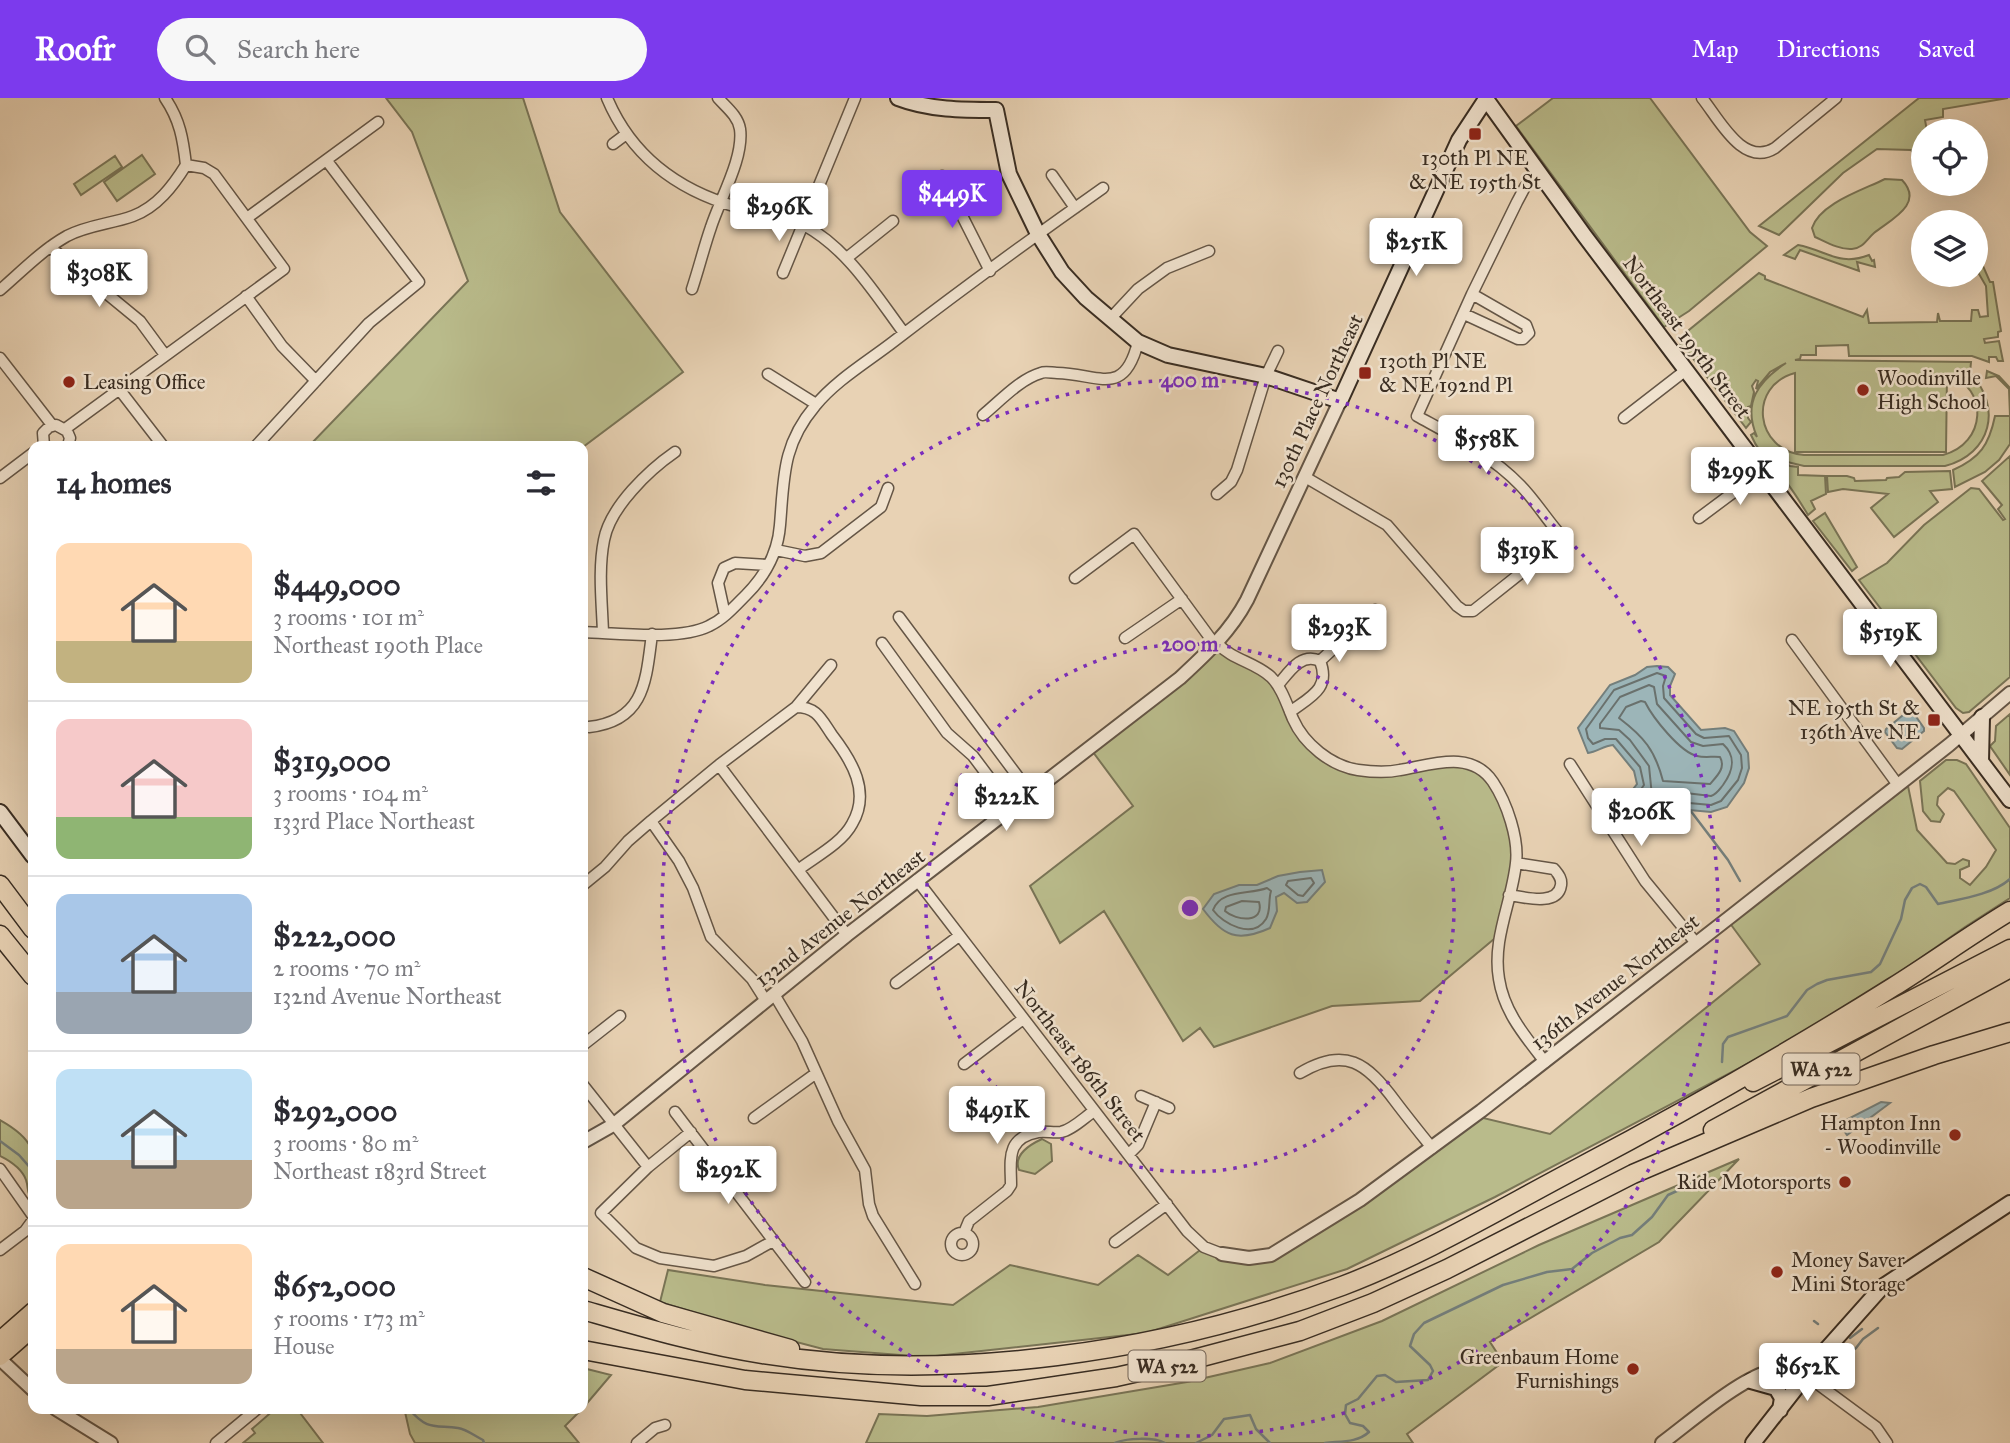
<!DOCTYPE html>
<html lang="en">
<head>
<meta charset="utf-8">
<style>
  body { margin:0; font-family:"IM FELL Great Primer",serif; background:#f7f7f7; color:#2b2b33; height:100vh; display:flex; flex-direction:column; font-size:26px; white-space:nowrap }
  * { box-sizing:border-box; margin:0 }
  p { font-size:23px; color:#7c7c81 }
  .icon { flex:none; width:38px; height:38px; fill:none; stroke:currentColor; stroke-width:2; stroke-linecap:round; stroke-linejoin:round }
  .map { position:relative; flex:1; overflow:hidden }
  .details { position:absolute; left:28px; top:343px; width:560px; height:973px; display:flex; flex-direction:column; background:#fff; border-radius:14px; box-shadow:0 7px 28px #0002 }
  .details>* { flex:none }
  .controls { position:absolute; left:1911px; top:21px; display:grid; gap:14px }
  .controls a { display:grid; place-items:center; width:77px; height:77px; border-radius:50%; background:#fff; box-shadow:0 7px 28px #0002; font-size:35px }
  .price { position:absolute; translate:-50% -60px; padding:0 16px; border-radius:7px; background:#fff; color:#222; font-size:23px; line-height:46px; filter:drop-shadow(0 2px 4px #0008) }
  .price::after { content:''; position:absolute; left:50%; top:42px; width:21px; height:16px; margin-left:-10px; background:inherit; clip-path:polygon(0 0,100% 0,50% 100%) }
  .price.on { background:#7c3aed; color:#fff }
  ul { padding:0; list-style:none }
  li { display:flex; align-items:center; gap:21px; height:175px; padding:0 28px }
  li+li { border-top:2px solid #e1e1e2 }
  li span { display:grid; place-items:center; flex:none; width:196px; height:140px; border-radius:14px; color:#555 }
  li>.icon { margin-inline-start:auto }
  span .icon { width:84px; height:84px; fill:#fffc; stroke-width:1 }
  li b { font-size:30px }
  h2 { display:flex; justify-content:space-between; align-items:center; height:84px; padding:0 28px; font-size:30px }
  header { display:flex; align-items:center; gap:42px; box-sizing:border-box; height:98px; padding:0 35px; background:#7c3aed; color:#fff }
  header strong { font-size:33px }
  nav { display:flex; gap:38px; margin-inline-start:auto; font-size:24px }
  .search { width:490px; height:63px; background:#f7f7f7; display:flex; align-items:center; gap:18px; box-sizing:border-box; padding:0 24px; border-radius:38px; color:#7c7c81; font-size:26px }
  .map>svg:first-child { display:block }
</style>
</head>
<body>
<header>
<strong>Roofr</strong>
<div class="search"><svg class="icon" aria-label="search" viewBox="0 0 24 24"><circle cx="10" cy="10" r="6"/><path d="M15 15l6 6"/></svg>Search here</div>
<nav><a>Map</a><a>Directions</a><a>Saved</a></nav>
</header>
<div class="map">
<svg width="2010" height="1345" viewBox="0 0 2010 1345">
  <rect width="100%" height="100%" fill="#e8d2b4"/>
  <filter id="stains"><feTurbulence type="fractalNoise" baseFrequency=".00286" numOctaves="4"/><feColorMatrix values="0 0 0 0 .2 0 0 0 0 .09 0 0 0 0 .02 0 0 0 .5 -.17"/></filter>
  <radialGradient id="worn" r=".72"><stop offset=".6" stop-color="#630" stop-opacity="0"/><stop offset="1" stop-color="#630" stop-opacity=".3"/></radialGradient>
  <path fill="#b9bb8b" stroke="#797456" stroke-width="2" fill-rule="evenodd" d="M386 0H523L560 114 683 274 583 349 309 348 468 183 412 34Z
    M1553 0H1650L1750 134 1767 148 1689 213 1664 229 1516 28Z
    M1919 0H2008L1943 11V19L1925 22 1927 33H1923V66L1911 52 1877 51 1843 75 1779 137 1759 128Z
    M142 57 155 76 117 103 104 84Z
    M115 58 122 69 81 97 74 86Z
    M1885 81 1902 82C1925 106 1890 122 1874 135 1867 141 1862 151 1852 151 1840 152 1826 144 1815 139L1812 130C1820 105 1863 92 1885 81Z
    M1798 147C1826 152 1839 169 1869 157L1872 163 1874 162 1875 169 1857 164 1859 173 1800 152 1795 161 1784 157Z
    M1976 152 1990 184H1993L2001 233 1998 234V239L1984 241 1985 245 1999 243 2003 263H1998L1996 259H1989V264L1972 258H1849L1848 247 1816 248V257H1801L1800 261 1795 262 1971 264 1970 275C2003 309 1991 356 1945 368H1804L1779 362 1790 368 1798 369V377L1825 378 1826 396 1811 403 1815 411 1808 417C1800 404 1792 390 1782 379 1770 365 1758 354 1751 337L1754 335 1757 339C1742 304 1759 283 1786 265L1770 274 1756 291 1758 283 1756 282 1752 288 1754 294 1751 308 1748 309V320L1751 324 1746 330 1688 254 1680 247 1689 232 1759 175 1765 178V181L1863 219 1867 212 1869 225 1937 224 1938 215 1940 223H1971L1972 212H1978L1980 219 1988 218 1986 188 1979 176ZM1795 275V354H1946L1947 276C1990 290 1986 346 1943 357H1804C1755 353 1747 288 1795 275Z
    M1987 273 1999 278 2010 290V346L1999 362 1985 374 1955 389 1953 372C1980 360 1989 347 1995 318H2010L2009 291 1996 278 1986 280Z
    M2010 358V579L1969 614 1963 615 1956 610 1859 482 1887 465 1924 427 1971 390 1979 391 2003 422 2005 421 1998 411 2002 407 1982 383Z
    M1950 373 1952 391 1930 393 1938 404 1894 439 1871 410 1888 396 1843 391 1828 394 1827 378H1847L1854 380 1855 383 1886 382 1887 380 1899 379 1905 374Z
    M1825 415 1857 469 1852 473 1813 423Z
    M1217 545 1269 578 1295 625 1329 661 1376 674 1455 662 1492 682 1516 750 1500 836 1420 903 1332 908 1214 949 1200 930 1183 943 1104 813 1060 845 1030 788 1133 708 1090 650Z
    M2010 616V677L1990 648 1995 643 1996 628Z
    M1946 662H1957L1966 666 2010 730V800L1965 829 1863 900 1806 935 1495 1099 1347 1171 1146 1235 926 1259 823 1251 758 1234 660 1204 668 1172 765 1187 953 1207 1010 1167 1098 1187 1138 1157 1168 1177 1204 1149 1271 1157 1481 1013 1483 1020 1550 1036 1760 866 1729 824 1908 688 1917 732 1947 765 1955 766 1963 761 1969 763V768L1960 772V780L1970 787 1986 769 1996 752 1954 693 1948 690 1938 699 1937 707 1944 716 1940 724 1931 723 1923 713 1920 683Z
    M0 1022C43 1046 33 1060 33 1103 26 1095 29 1091 26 1082 22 1071 10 1063 0 1058Z
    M1042 1041 1051 1046 1052 1063 1035 1076 1019 1072C1013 1057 1029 1047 1042 1041Z
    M1739 1061 1659 1144 1490 1244 1503 1264 1407 1336 1413 1345H866L879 1316 927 1318 1038 1309 1187 1284 1270 1265 1382 1223 1539 1147Z
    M583 1270 611 1277 583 1310Z
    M275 1311H297L323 1345H243L255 1335 252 1331Z
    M385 1311H582L565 1328 579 1345H415L410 1336 405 1314Z"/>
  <path fill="#9cb5b8" stroke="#747f7c" stroke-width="2" d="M1657 568 1668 569 1675 576 1670 588V597L1701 632 1725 630 1734 633 1748 655 1749 670 1744 685 1727 709 1711 714 1667 710 1645 718 1635 715 1628 708 1626 700 1637 686 1634 673 1613 647C1603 648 1597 654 1588 655L1578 630 1610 587 1635 577 1647 569Z
    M1908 613H1912L1924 630V633L1902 651 1897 650 1885 634 1886 631Z
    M1322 772 1325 784 1307 804 1297 805 1284 795 1276 799 1277 813 1270 830C1237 845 1223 838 1203 811L1214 796 1239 787H1257L1278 778 1300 774Z
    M1881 1004 1890 1005 1847 1037 1840 1027V1025Z"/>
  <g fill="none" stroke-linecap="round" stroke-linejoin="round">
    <path stroke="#6a716d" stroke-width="2" d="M1657 575 1666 578 1663 588 1664 600 1696 636 1704 640 1729 638 1741 657 1742 670 1738 682 1721 703 1711 707 1667 703 1644 710 1639 709 1634 701 1644 687 1640 669 1616 641H1605L1593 646 1588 640 1586 631 1614 592Z
      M1649 587 1654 589 1657 606 1691 644 1703 648 1723 646C1737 659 1733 673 1723 687 1719 692 1717 696 1711 698L1677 694 1652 698 1649 668 1630 642 1619 632 1600 630V626L1620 599Z
      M1641 603 1645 604C1653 620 1680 654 1697 658 1705 660 1713 658 1720 659 1726 670 1717 678 1710 686L1663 683C1655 652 1644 639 1619 620L1626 609Z
      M1311 780 1314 785 1303 798 1298 797 1286 787 1288 783Z
      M1267 790 1271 793C1268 803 1271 812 1266 821 1253 842 1223 826 1213 812 1221 791 1249 797 1267 790Z
      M1242 803 1259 804C1265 826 1236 823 1225 813L1226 809Z"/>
    <path stroke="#747f7c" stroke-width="2.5" d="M1690 712 1728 762 1740 783
      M1722 964 1723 946 1728 939 1787 918 1807 892 1817 886 1827 882 1871 874 1880 866 1901 821 1905 802 1912 790 1920 786 1926 789 1938 806C1960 801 1992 797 2010 781
      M0 1043 19 1057 33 1073
      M1814 1223 1818 1226
      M1850 1240 1862 1231
      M1856 1250 1863 1241 1878 1230
      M1842 1281 1836 1270 1841 1262 1856 1250
      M409 1311C427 1332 433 1327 458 1330 466 1331 475 1338 483 1342L484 1345
      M1115 1345C1126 1340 1154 1339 1165 1345
      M1196 1345 1212 1337 1224 1321 1250 1317 1256 1331 1270 1345
      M1325 1345C1340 1343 1357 1345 1369 1334L1363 1328 1350 1325 1345 1316 1346 1307 1358 1301 1377 1278 1385 1277 1396 1284 1428 1282 1433 1273 1430 1267 1410 1248 1414 1236 1424 1225 1503 1187 1547 1174 1572 1171 1592 1155 1620 1140 1632 1137 1652 1119 1668 1097 1699 1083"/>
    <g stroke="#655646" stroke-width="13">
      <path id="minor" d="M165 0C180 22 183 41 186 67
        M607 0C631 57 677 92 737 109 756 114 786 118 804 127 848 151 875 196 904 235
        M1702 0C1719 21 1743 70 1775 50L1836 0
        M613 46 625 37
        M1052 77 1075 110
        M942 78 990 173
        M247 120 378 24
        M50 149 140 223 165 257
        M848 159 893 123
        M783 175 855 0
        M692 191C699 170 704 149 711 129 720 101 744 60 740 31 738 18 726 9 718 0
        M0 192C21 174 42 152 67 138 88 127 111 126 133 118 157 109 173 88 186 67
        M246 198 282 248 316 283
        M1464 216 1518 241H1523L1529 235 1526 227 1472 196
        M1110 221 1138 191 1167 170 1209 153
        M0 260 52 327
        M768 276 816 306
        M119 291 163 348
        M983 317C1000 303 1020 281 1041 275 1045 273 1052 275 1057 275 1099 276 1124 300 1138 244
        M1624 320 1686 272
        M65 331 284 171 214 76 204 70 186 67
        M44 348 43 335 49 329 56 327 67 333 70 340 68 348
        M256 348 369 225 419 184 327 63
        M1305 379 1387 427 1457 508 1464 513H1473L1555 448 1558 434C1545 419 1534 401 1520 387 1491 357 1453 338 1417 318L1472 196 1517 104 1525 89 1538 74
        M0 380 33 355
        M1217 396 1231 384 1237 372 1266 278 1278 253
        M1699 420 1762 373
        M776 452 805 458 821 455 881 409 888 390
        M1075 480 1134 436 1216 548
        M725 517 718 485 724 470 735 465 768 467
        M899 519 1030 695
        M583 534C617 535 679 543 709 528 724 521 735 508 746 497 765 478 778 454 780 427 784 380 782 347 815 308 835 283 867 264 893 244 962 191 1032 140 1103 90
        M603 535C602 504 598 472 604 442 610 409 649 372 675 354
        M1125 540 1182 501
        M1792 542 1898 687
        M882 545 947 635 973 658 1012 710
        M1217 545C1232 562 1255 564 1271 579 1282 590 1287 607 1293 621 1304 646 1331 668 1358 672 1372 674 1386 675 1400 672 1431 667 1471 651 1493 684 1507 705 1519 741 1516 765 1512 804 1492 841 1499 881 1504 914 1525 938 1545 964
        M1278 587C1289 574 1301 554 1320 563L1375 512
        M796 609C817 609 821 621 832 637 852 663 871 694 852 726 842 745 815 759 798 772
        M1290 614C1310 599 1331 591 1320 563
        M589 629C645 623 646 582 652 536
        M1570 666 1645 783 1696 845
        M719 667 847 837
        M651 723 679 763 693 790 711 839 752 881 766 903
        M917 782 1187 1133 1204 1149 1222 1156
        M583 787 605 769 628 743 651 723 719 667 796 609 831 567
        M1509 797C1523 799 1558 809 1561 787 1562 780 1558 776 1554 771L1516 765
        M896 885 959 838
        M774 896 802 943 838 1023 865 1072 869 1106 873 1118 915 1186
        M583 947 620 918
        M964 966 1023 921
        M1300 975C1345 948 1367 965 1395 1003 1407 1019 1420 1035 1432 1050
        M583 987 648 1069
        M1141 998 1169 1010
        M675 1014 805 1184
        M754 1020 815 976
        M691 1034 648 1069 601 1115 636 1150 660 1160 714 1168 746 1158 773 1143
        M1129 1056 1138 1047 1156 1004
        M0 1071 33 1118
        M964 1135 969 1123 1007 1093 1011 1087C1011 1063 1005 1040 1038 1034 1046 1033 1054 1035 1061 1034 1072 1032 1085 1019 1094 1013
        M951 1146a11 11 0 1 1 22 0a11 11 0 1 1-22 0Z
        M1115 1144 1167 1106
        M0 1152 25 1133 33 1122
        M1807 1278 1876 1329 1887 1345
        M216 1345 257 1311
        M637 1345 655 1330 665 1327"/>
    </g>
    <g stroke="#655646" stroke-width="16">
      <path id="tertiary" d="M583 1044 613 1027 847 837 1180 580C1206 556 1230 534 1247 502L1340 303
        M1222 1156 1249 1160 1271 1157 1360 1102 1481 1013 1730 819 1949 647 2010 595
        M0 1261 33 1292
        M56 1311 111 1345
        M1662 1345C1689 1325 1737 1283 1768 1274 1781 1270 1794 1273 1807 1278"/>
    </g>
    <g stroke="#392d22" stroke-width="18">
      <path id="secondary" d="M898 0C929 12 963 12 996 12L1009 76 1038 136 1062 174 1086 200 1138 244 1168 257 1266 278 1340 303 1459 42 1486 1 1584 137 2010 702
        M1981 663 1982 619
        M0 714 33 758
        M1751 1283 1776 1290 1782 1300 1780 1312
        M1753 1345 1825 1253 1882 1189 2010 1105"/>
    </g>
    <g stroke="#392d22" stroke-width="19">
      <path id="primary" d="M0 1242 33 1213
        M0 1259 33 1230"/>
    </g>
    <g stroke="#392d22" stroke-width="21">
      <path id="motorway" d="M0 787 33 831
        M0 837 33 878
        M1753 984 2010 851
        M1713 1032 2010 870
        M583 1179 663 1215 790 1251
        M583 1212C642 1229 702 1247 763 1256 950 1286 1166 1254 1342 1188 1424 1157 1500 1111 1578 1070 1684 1014 1791 953 1893 889 1933 864 1970 837 2010 813
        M583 1252 745 1282 921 1298H988L1116 1279 1179 1265 1300 1233 1373 1205 1447 1171 1633 1076 1811 1000 1934 957 2010 934"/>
    </g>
    <use href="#minor" stroke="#f0e2ce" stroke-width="10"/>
    <use href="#tertiary" stroke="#f0e2ce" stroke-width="12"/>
    <use href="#secondary" stroke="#f0e2ce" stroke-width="14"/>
    <use href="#primary" stroke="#e8d2b4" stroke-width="16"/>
    <use href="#motorway" stroke="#e8d2b4" stroke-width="18"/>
  </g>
  <g fill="none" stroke="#7b2cbf" stroke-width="3.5" stroke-dasharray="3.5 7">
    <circle cx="1190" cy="810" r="264"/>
    <circle cx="1190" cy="810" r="528"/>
  </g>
  <g fill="#8f2418" stroke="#f0e2ce" stroke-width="2.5">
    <rect x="1468" y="29" width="14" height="14" rx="3.5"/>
    <rect x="1358" y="268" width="14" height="14" rx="3.5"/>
    <circle cx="69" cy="284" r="7"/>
    <circle cx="1863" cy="292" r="7"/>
    <rect x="1927" y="615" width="14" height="14" rx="3.5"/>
    <circle cx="1955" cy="1037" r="7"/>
    <circle cx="1845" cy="1084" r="7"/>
    <circle cx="1777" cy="1174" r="7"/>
    <circle cx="1633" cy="1271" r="7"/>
  </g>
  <g text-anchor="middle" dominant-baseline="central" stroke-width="5" stroke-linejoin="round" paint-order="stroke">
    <g fill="#f0e2ce" stroke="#706356" stroke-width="2">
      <rect x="1782.5" y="955.5" width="77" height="31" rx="5"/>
      <rect x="1128.5" y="1252.5" width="77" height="31" rx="5"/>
    </g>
    <g font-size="19" font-weight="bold" fill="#392d22">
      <text x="1821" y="971">WA 522</text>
      <text x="1167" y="1268">WA 522</text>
    </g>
    <g font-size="21" fill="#392d22" stroke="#f0e2ce" text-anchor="start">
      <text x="1475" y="60" text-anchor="middle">130th Pl NE<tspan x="1475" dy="24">&amp; NE 195th St</tspan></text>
      <text x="1379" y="263">130th Pl NE<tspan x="1379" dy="24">&amp; NE 192nd Pl</tspan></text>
      <text x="1877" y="280">Woodinville<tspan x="1877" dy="24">High School</tspan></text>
      <text x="83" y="284">Leasing Office</text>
      <text x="1920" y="610" text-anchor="end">NE 195th St &amp;<tspan x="1920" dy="24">136th Ave NE</tspan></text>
      <text x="1941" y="1025" text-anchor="end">Hampton Inn<tspan x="1941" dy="24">- Woodinville</tspan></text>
      <text x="1831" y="1084" text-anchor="end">Ride Motorsports</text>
      <text x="1791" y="1162">Money Saver<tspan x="1791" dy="24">Mini Storage</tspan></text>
      <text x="1619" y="1259" text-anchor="end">Greenbaum Home<tspan x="1619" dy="24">Furnishings</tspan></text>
    </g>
    <g font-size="21" fill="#392d22" stroke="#f0e2ce">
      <text transform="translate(1687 239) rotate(53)">Northeast 195th Street</text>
      <text transform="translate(1317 303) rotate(-65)">130th Place Northeast</text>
      <text transform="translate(840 820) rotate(-38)">132nd Avenue Northeast</text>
      <text transform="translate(1615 884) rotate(-38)">136th Avenue Northeast</text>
      <text transform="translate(1080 963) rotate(52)">Northeast 186th Street</text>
    </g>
  </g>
  <circle cx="1190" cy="810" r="10" fill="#7b2cbf" stroke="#f0e2ce" stroke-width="3.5"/>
  <g font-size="21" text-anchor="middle" font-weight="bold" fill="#7b2cbf" stroke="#f0e2ce" stroke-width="5" stroke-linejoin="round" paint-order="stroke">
    <text x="1190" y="289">400 m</text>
    <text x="1190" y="553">200 m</text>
  </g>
  <rect width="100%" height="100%" filter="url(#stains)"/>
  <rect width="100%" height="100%" fill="url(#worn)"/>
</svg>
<div class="controls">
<a><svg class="icon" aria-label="locate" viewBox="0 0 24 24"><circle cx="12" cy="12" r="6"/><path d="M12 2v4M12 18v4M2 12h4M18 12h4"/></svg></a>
<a><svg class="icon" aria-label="layers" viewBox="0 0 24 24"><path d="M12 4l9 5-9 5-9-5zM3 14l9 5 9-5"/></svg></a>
</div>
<b class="price on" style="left:952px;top:132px">$449K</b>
<b class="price" style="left:779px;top:145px">$296K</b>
<b class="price" style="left:1416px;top:180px">$251K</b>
<b class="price" style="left:99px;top:211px">$308K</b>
<b class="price" style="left:1486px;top:377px">$558K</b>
<b class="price" style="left:1740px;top:409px">$299K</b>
<b class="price" style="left:1527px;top:489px">$319K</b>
<b class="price" style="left:1339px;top:566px">$293K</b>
<b class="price" style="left:1890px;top:571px">$519K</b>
<b class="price" style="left:1006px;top:735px">$222K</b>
<b class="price" style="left:1641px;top:750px">$206K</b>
<b class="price" style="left:997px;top:1048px">$491K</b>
<b class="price" style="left:728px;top:1108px">$292K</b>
<b class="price" style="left:1807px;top:1305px">$652K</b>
<section class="details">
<h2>14 homes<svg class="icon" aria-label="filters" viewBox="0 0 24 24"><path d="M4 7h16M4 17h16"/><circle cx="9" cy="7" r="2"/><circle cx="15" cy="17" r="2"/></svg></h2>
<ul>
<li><span style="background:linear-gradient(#ffd9b3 70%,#c2b280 0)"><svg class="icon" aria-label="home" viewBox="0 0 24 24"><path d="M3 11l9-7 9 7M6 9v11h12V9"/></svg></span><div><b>$449,000</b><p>3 rooms · 101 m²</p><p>Northeast 190th Place</p></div></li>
<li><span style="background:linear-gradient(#f6c9c9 70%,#8fb573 0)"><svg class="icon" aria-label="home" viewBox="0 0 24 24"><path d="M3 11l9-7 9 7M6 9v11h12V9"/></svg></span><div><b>$319,000</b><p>3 rooms · 104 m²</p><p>133rd Place Northeast</p></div></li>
<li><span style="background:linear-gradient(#a9c7e8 70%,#9aa5b1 0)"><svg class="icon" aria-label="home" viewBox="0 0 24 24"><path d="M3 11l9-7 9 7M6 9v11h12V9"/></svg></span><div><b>$222,000</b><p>2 rooms · 70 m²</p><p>132nd Avenue Northeast</p></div></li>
<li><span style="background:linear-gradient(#bfe0f5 65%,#b9a48a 0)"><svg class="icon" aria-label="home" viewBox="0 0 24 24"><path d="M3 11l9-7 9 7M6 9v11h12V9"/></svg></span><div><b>$292,000</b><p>3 rooms · 80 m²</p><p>Northeast 183rd Street</p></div></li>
<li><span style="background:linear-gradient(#ffd9b3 75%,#b9a48a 0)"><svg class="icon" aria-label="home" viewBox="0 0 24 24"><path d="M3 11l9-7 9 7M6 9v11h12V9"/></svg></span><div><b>$652,000</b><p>5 rooms · 173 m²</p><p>House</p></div></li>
</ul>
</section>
</div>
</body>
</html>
